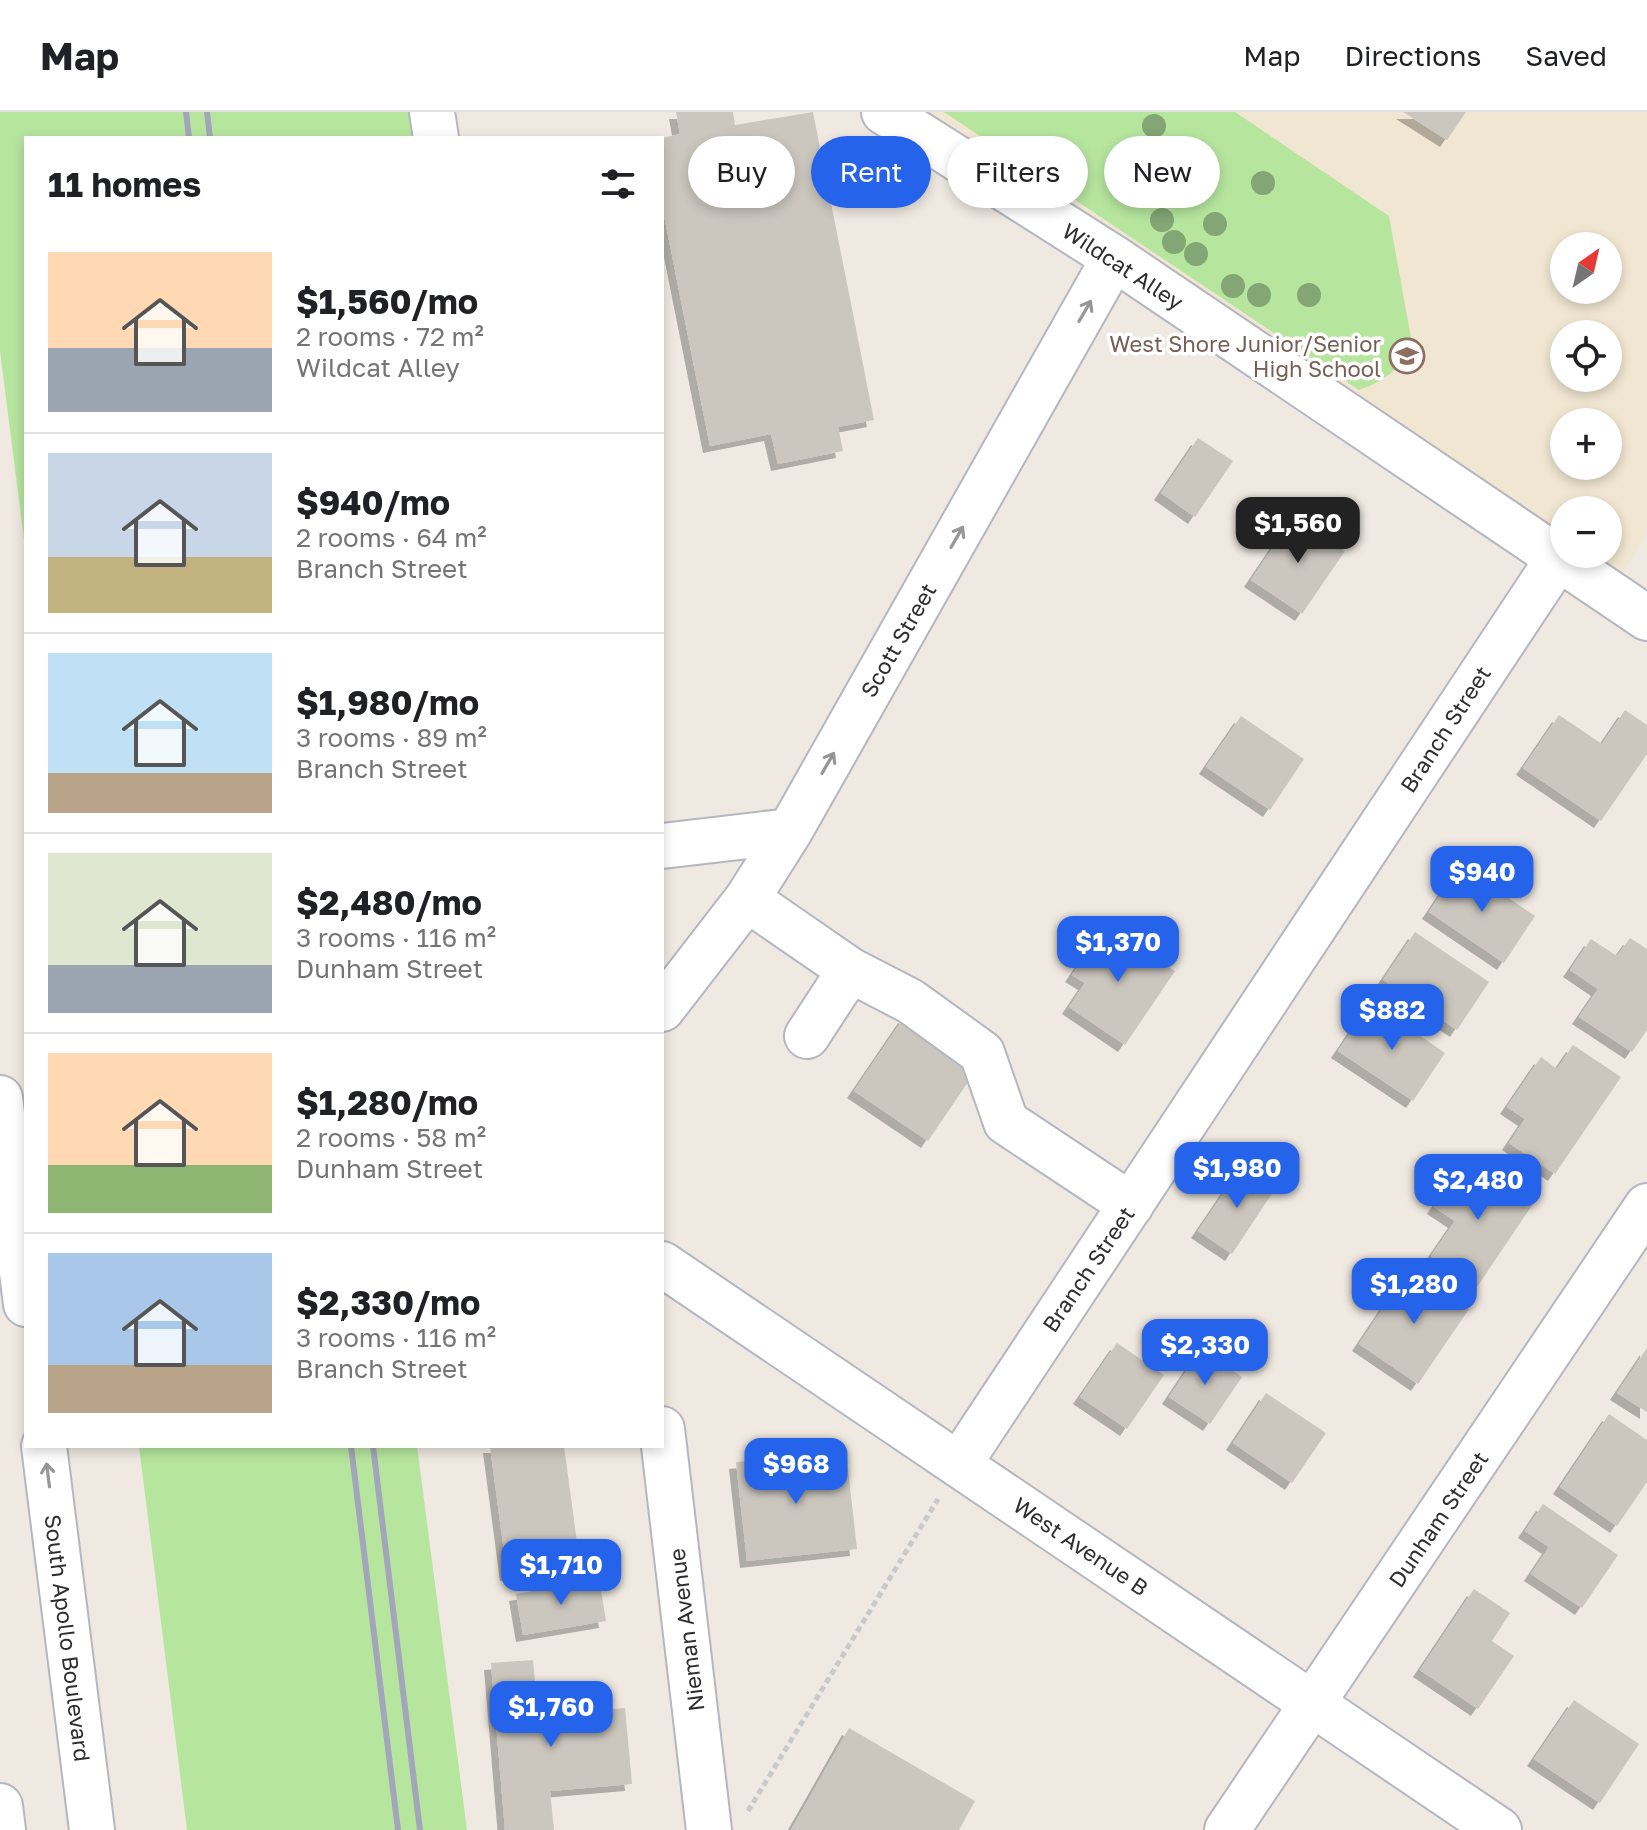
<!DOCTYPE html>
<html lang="en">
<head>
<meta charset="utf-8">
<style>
  body { margin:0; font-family:"Golos Text",sans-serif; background:#f6f6f6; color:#202124; height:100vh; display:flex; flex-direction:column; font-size:30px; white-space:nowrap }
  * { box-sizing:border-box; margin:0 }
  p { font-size:26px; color:#757577 }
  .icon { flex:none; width:44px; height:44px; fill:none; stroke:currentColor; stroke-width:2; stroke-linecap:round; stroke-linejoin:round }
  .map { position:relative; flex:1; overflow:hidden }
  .drawer { position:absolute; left:24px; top:24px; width:640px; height:1312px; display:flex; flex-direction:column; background:#fff; border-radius:0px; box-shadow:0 4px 12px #0003 }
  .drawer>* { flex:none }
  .banner { position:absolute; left:688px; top:24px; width:760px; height:72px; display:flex; gap:16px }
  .needle { width:52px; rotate:34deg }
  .buttons { position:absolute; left:1550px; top:120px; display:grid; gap:16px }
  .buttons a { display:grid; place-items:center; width:72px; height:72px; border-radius:50%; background:#fff; box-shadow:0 4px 12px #0003; font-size:40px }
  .price { position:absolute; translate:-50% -68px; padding:0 18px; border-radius:16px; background:#2563eb; color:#fff; font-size:26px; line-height:52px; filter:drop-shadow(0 2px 4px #0008) }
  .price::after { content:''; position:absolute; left:50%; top:48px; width:24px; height:18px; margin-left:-12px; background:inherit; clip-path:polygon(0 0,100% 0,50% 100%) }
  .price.active { background:#222; color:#fff }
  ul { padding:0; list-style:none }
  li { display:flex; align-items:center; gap:24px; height:200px; padding:0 24px }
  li+li { border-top:2px solid #e0e0e0 }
  li span { display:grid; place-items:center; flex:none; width:224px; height:160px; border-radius:0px; color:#555 }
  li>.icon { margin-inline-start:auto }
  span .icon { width:96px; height:96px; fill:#fffc; stroke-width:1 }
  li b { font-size:34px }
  h2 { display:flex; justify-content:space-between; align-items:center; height:96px; padding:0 24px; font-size:34px }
  .tag { padding:0 28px; border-radius:36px; background:#fff; box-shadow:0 4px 12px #0003; font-size:28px; line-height:72px }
  .tag.active { background:#2563eb; color:#fff }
  header { display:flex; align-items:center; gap:48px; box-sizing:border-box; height:112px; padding:0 40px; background:#fff; border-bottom:2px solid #e0e0e0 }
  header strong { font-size:38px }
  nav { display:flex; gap:44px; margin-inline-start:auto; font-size:28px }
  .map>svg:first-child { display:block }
</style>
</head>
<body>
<header>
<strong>Map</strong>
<nav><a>Map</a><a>Directions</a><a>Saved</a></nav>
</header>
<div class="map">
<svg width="1647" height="1718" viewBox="0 0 1647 1718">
  <defs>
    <filter id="shadow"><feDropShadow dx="-7" dy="7" stdDeviation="0" flood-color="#0004"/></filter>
  </defs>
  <rect width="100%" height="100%" fill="#efe9e1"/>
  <path fill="#f0e6d1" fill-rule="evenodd" d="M876 0H1647V422L1610 480ZM1564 134H1608V178H1564ZM1564 222H1608V266H1564ZM1564 310H1608V354H1564ZM1564 398H1608V442H1564Z"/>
  <path fill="#b6e59e" d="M0 0H412L417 26H26V443L0 239Z
    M944 0H1235L1389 104 1411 226C1403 256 1387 268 1359 278Z
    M139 1334H417L467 1718H187Z"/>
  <path fill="#cbc7bf" filter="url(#shadow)" d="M676 0H733L735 13 813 0 874 308 838 315 843 339 778 352 771 322 710 334 662 93V26L680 22Z
    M1403 0H1466L1447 28Z
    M1198 326 1233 349 1195 405 1161 381Z
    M1294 404 1345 439 1302 502 1251 468Z
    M1625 598 1647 613V642L1601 709 1523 656 1559 603 1602 632Z
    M1241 604 1304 647 1270 698 1206 655Z
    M1460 753 1535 804 1504 851 1429 800Z
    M1106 813 1175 859 1125 933 1069 895 1085 871 1072 863Z
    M1415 820 1489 870 1457 918 1383 868Z
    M1630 826 1647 837V918L1632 940 1579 905 1598 877 1570 858 1591 827 1617 844Z
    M1371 890 1445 941 1413 989 1338 939Z
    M905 904 979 954 928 1029 854 979Z
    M1573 933 1621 965 1555 1062 1509 1031 1525 1007 1507 995 1541 945 1557 957Z
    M1466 1047 1533 1092 1477 1175 1431 1144 1455 1109 1434 1095Z
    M1242 1054 1275 1077 1232 1142 1198 1119Z
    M1409 1157 1469 1197 1418 1272 1359 1232Z
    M1117 1231 1164 1263 1127 1317 1080 1285Z
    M1647 1236V1300L1617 1281Z
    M1201 1237 1242 1265 1210 1312 1169 1285Z
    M1266 1281 1326 1321 1292 1371 1233 1331Z
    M1609 1302 1647 1328V1370L1617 1414 1560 1375Z
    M490 1334H564L580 1453 507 1462Z
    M846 1339 857 1437 747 1449 736 1350Z
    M1543 1392 1618 1443 1582 1496 1531 1462 1549 1435 1525 1419Z
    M599 1467 606 1509 523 1523 516 1482Z
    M1474 1477 1510 1501 1492 1529 1514 1544 1478 1597 1420 1558Z
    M533 1548 538 1603 625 1596 632 1672 550 1679 554 1718H505L491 1551Z
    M1574 1588 1639 1632 1600 1691 1534 1647Z
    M849 1616 975 1689 959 1718H791Z"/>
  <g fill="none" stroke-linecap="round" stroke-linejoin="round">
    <g stroke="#b4b7c1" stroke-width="48">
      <path id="minor" d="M432 0 436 26
        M884 0 1114 146 1647 506
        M662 734 790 719
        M747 787 850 858 807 924
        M850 858 910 889 982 941 1006 1010 1131 1093
        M662 897 747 787 790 719 1114 146
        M0 986 26 1192
        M662 1152 1499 1718
        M662 1317 709 1718
        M44 1334 92 1718
        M959 1352 1559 445
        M0 1694 3 1718
        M1227 1718 1647 1094"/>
    </g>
    <path stroke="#c9c9c9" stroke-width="5" stroke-dasharray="6 4" stroke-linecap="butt" d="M748 1699 938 1387"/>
    <use href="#minor" stroke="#fff" stroke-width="44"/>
    <path stroke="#a3a6b8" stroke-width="6" d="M186 0 189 26
      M207 0 210 26
      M351 1334 398 1718
      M373 1334 420 1718"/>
  </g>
  <g fill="#84a574">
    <circle cx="1154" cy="14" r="12"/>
    <circle cx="1263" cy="71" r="12"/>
    <circle cx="1162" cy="108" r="12"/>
    <circle cx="1215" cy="112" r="12"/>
    <circle cx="1174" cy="130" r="12"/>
    <circle cx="1196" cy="142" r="12"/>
    <circle cx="1233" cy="174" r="12"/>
    <circle cx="1259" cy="183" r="12"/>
    <circle cx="1309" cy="183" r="12"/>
  </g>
  <defs><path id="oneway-shaft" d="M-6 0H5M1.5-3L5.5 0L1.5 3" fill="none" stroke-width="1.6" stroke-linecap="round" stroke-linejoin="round" transform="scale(2)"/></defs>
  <g stroke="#969696">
    <use href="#oneway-shaft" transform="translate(1085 199) rotate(-60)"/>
    <use href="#oneway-shaft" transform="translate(957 425) rotate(-60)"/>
    <use href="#oneway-shaft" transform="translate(828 651) rotate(-60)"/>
    <use href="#oneway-shaft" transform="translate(48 1363) rotate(-97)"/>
  </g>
  <defs>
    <g id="school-ring" transform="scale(1.8)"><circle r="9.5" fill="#fff" stroke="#8d6e63" stroke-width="1.5"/><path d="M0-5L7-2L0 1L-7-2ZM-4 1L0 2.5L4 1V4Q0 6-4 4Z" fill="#8d6e63"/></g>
  </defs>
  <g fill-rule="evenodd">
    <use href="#school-ring" x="1407" y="244"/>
  </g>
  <g text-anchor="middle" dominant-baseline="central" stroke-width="7" stroke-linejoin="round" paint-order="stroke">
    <g font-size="22" fill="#2e2e2e" stroke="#fff">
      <text transform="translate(1123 154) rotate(33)">Wildcat Alley</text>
      <text transform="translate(898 528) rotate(-60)">Scott Street</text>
      <text transform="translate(1445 617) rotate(-57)">Branch Street</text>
      <text transform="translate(1088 1157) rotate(-56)">Branch Street</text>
      <text transform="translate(1438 1407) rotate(-56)">Dunham Street</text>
      <text transform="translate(1081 1434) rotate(34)">West Avenue B</text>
      <text transform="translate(686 1518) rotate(-97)">Nieman Avenue</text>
      <text transform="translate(68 1526) rotate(83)">South Apollo Boulevard</text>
    </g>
    <g font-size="22" fill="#785e54" stroke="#fff" text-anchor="end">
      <text x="1381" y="231">West Shore Junior/Senior<tspan x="1381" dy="25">High School</tspan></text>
    </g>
  </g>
</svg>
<div class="buttons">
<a><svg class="needle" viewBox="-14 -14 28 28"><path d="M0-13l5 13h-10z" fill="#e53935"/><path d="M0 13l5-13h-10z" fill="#757577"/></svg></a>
<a><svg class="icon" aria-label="locate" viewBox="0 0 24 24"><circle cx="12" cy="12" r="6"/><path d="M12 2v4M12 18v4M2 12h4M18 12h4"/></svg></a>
<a>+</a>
<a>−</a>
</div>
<b class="price active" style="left:1298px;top:453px">$1,560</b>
<b class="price" style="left:1482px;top:802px">$940</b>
<b class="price" style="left:1118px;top:872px">$1,370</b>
<b class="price" style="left:1392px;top:940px">$882</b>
<b class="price" style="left:1237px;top:1098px">$1,980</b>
<b class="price" style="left:1478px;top:1110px">$2,480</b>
<b class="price" style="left:1414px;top:1214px">$1,280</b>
<b class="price" style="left:1205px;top:1275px">$2,330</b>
<b class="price" style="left:796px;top:1394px">$968</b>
<b class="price" style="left:561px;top:1495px">$1,710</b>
<b class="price" style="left:551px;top:1637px">$1,760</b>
<div class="banner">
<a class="tag">Buy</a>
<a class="tag active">Rent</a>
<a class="tag">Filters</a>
<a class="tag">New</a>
</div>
<section class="drawer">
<h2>11 homes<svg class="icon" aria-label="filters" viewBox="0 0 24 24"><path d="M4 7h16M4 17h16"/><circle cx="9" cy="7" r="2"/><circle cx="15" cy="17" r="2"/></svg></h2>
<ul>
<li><span style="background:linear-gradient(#ffd9b3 60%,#9aa5b1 0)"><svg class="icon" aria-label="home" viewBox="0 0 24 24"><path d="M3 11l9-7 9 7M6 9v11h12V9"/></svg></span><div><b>$1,560/mo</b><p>2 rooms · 72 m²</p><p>Wildcat Alley</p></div></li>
<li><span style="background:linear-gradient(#c9d6e8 65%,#c2b280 0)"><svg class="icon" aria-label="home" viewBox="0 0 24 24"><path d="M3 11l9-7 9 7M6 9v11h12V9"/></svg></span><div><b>$940/mo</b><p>2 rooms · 64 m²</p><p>Branch Street</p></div></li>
<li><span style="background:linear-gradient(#bfe0f5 75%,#b9a48a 0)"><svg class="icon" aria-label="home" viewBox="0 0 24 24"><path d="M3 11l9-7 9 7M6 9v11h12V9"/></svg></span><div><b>$1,980/mo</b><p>3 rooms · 89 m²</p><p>Branch Street</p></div></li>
<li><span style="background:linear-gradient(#dfe7d0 70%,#9aa5b1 0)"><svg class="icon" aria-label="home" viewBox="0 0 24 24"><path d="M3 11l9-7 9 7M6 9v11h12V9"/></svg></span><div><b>$2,480/mo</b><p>3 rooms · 116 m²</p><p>Dunham Street</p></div></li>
<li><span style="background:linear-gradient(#ffd9b3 70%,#8fb573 0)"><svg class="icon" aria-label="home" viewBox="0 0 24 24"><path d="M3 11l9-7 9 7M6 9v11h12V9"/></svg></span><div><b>$1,280/mo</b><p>2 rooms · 58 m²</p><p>Dunham Street</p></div></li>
<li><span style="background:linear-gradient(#a9c7e8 70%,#b9a48a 0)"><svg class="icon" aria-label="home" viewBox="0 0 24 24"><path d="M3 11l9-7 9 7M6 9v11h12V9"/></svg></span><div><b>$2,330/mo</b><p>3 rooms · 116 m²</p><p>Branch Street</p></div></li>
</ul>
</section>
</div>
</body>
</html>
